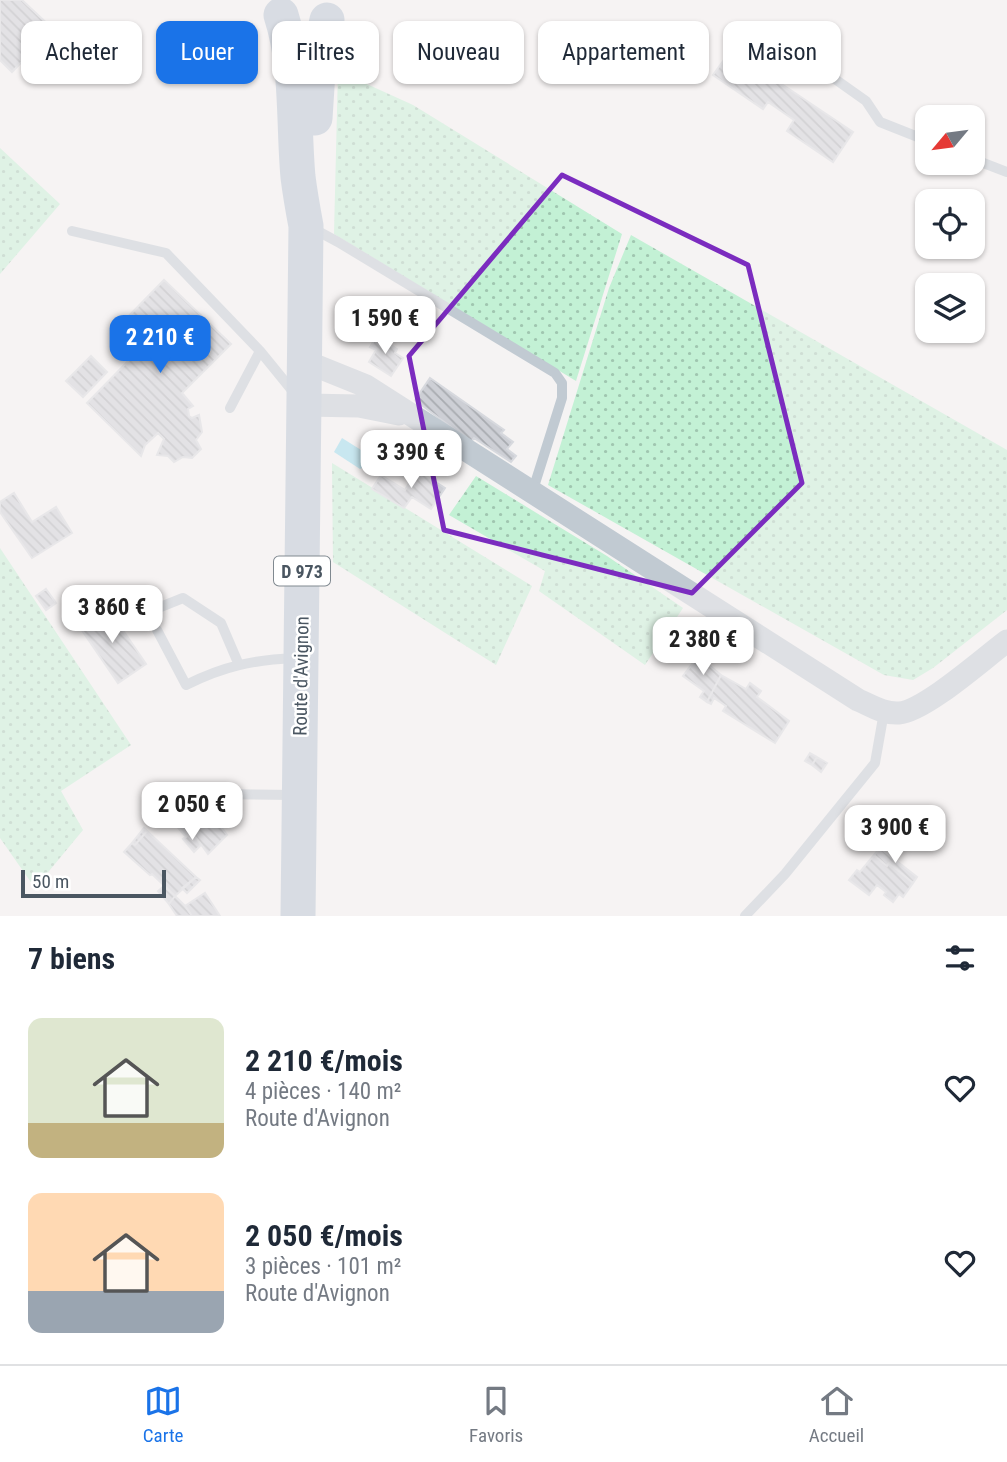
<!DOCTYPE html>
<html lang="fr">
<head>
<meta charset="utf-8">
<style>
  body { margin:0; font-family:"Roboto Condensed",sans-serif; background:#f2f2f3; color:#1f2937; height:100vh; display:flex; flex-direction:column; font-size:26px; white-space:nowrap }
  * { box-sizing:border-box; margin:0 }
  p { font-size:23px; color:#747a83 }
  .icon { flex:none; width:38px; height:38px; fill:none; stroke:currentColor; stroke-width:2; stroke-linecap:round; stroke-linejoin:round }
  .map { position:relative; height:916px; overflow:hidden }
  .details { display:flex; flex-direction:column; background:#fff; flex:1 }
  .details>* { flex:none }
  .banner { position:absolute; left:21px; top:21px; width:966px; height:63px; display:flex; gap:14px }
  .needle { width:46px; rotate:241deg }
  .tools { position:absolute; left:915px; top:105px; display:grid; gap:14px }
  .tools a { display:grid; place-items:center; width:70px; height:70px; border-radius:14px; background:#fff; box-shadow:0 2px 5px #0004; font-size:35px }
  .scale { position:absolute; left:21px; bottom:18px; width:145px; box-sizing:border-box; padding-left:7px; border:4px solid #4a5661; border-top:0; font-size:19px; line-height:24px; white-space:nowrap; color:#4a5661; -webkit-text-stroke:5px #fff; paint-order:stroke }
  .price { position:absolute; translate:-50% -60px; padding:0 16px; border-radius:14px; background:#fff; color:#222; font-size:23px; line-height:46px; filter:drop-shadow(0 2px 4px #0008) }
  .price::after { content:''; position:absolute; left:50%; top:42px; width:21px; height:16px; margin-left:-10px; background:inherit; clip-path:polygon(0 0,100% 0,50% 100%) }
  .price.current { background:#1a73e8; color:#fff }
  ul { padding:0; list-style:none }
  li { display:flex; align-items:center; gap:21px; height:175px; padding:0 28px }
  li span { display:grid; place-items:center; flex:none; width:196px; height:140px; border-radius:14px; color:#555 }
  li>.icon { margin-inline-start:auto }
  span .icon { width:84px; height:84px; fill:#fffc; stroke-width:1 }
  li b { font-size:30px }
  h2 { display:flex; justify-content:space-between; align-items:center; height:84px; padding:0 28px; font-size:30px }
  .pill { padding:0 24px; border-radius:14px; background:#fff; box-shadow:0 2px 5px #0004; font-size:24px; line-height:63px }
  .pill.current { background:#1a73e8; color:#fff }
  .tabs { display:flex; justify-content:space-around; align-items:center; height:98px; border-top:2px solid #e0e1e3; background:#fff; font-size:19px; color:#747a83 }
  .tabs a { display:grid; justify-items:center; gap:4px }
  .tabs .current { color:#1a73e8 }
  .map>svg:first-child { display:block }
</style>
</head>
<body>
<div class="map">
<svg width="1007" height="916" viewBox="0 0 1007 916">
  <defs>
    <pattern id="grass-dots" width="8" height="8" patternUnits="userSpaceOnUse" patternTransform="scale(1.75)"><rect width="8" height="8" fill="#c3f1d5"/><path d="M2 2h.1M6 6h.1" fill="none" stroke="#a0c6b0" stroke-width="1.8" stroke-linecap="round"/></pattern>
    <pattern id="building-back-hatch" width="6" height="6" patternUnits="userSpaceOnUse" patternTransform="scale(1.75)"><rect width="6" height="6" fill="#cdcfd5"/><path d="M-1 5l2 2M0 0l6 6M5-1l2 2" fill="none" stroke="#a8abb0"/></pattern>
  </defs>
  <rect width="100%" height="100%" fill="#f5f3f3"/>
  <path fill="url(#grass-dots)" d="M338 71 413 105 622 234 576 381 334 234Z
    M0 148 60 204 0 274Z
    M631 235 1007 450V610L933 668 913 680 884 675 548 485 609 288Z
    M332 463 532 586 496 665 333 562Z
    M476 476 607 556 683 608 645 665 539 591 545 571 449 515Z
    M0 548 131 745 61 791 83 830 35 888 0 838Z"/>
  <path fill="#90daee" d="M342 438 369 455 367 465 360 469 334 452Z"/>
  <path fill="url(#building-back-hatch)" stroke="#d7d9de" stroke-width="2" d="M0 0H22L53 29 12 72 0 60Z
    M731 50 853 132 833 162 787 131 794 120 768 102 763 109 713 75Z
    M164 280 231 344 182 393 193 406 188 409 189 416 192 418 199 415 202 432 196 440 201 449 192 458 183 457 174 462 168 456 157 455 164 439 158 433 145 445 141 456 87 403 137 352 115 330Z
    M377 336 397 349 395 353 403 358 391 376 369 362 376 350 370 347Z
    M91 356 107 372 83 397 66 381Z
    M430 378 504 430 501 433 513 442 507 449 516 456 511 462 474 438 471 442 415 400Z
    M417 470 445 488 431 509 412 497 404 508 372 489 381 475 405 490Z
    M14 493 32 522 56 507 72 533 32 558 0 512V502Z
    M46 589 56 603 46 610 36 596Z
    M107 607 146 664 118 683 79 626Z
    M698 656 721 675 707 702 700 697 704 691 683 676Z
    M721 675 746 689 750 683 761 691 757 697 789 721 775 743 723 711 726 706 714 698 711 704 707 702Z
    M810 753 817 757 812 765 805 761Z
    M817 757 827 763 821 772 812 765Z
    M184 796 193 808 174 823 166 812Z
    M193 808 204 822 186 837 174 823Z
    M216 820 227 835 208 854 192 832 202 823 205 826Z
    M144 828 147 831 135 845 132 843Z
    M147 831 196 877 175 896 152 874 150 875 124 852 132 843 135 845Z
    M192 832 201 845 194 852 183 839Z
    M880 848 917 877 913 883 889 863 887 866 874 855Z
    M874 855 887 866 889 863 913 883 903 897 899 894 893 902 884 895 886 892 877 885 869 895 849 880 857 870 860 872Z
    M196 877 200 880 187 893 182 888Z
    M164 886 175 896 169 904 158 891Z
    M205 893 220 916H192L185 906Z
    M175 896 185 906 192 916H177L169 904Z"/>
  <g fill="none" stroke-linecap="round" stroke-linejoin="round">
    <path stroke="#c1cad2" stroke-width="10" d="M754 47 787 45 866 101 880 122 928 141
      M973 159 1007 172
      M312 228 338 242 555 373 562 383V398L532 493
      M72 231 166 253 260 351
      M230 408 260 351 295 394
      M138 616 183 598 221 623 239 665
      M157 630 186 685C224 666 253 660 295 658
      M197 794 294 795
      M745 916 785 874 875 763 884 712"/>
    <path stroke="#c1cad2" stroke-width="23" d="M304 361 366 386 858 700C872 706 884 714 899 713 925 711 984 658 1007 641
      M305 405 359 406 399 414"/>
    <path stroke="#b3c2d1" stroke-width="35" d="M281 15C298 68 293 122 298 177 300 193 303 210 306 226L298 916
      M315 118 319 56 327 20"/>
  </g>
  <path d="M0 0H1007V916H0ZM562 175 748 265 802 483 692 593 444 530 409 356Z" fill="#f5f3f3" fill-opacity=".55" fill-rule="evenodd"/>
  <path fill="none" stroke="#7b2cbf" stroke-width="5" stroke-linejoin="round" d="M562 175 748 265 802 483 692 593 444 530 409 356Z"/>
  <g text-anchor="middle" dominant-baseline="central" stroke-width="5" stroke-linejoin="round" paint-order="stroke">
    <rect fill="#fff" stroke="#808990" stroke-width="2" x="274" y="556.5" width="56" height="29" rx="5"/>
    <g font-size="18" font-weight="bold" fill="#4a5661">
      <text x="302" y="571">D 973</text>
    </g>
    <g font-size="19" fill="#4a5661" stroke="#fff">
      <text transform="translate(301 676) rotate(-89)">Route d'Avignon</text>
    </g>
  </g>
</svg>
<div class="tools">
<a><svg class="needle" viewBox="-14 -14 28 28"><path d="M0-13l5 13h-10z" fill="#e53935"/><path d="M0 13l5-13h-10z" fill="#747a83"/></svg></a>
<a><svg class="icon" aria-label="locate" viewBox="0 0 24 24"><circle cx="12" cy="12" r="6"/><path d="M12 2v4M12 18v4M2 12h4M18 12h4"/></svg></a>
<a><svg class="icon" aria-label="layers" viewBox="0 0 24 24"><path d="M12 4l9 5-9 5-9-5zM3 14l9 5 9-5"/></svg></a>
</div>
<div class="scale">50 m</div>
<b class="price" style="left:385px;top:356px">1 590 €</b>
<b class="price current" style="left:160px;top:375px">2 210 €</b>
<b class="price" style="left:411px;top:490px">3 390 €</b>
<b class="price" style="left:112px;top:645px">3 860 €</b>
<b class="price" style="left:703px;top:677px">2 380 €</b>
<b class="price" style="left:192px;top:842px">2 050 €</b>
<b class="price" style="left:895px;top:865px">3 900 €</b>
<div class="banner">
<a class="pill">Acheter</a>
<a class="pill current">Louer</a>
<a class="pill">Filtres</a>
<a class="pill">Nouveau</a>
<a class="pill">Appartement</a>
<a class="pill">Maison</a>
</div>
</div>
<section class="details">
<h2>7 biens<svg class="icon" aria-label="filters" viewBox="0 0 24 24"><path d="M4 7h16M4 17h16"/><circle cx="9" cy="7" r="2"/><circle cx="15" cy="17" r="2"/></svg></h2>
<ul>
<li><span style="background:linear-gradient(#dfe7d0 75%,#c2b280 0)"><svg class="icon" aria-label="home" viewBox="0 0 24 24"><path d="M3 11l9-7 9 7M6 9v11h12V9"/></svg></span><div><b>2 210 €/mois</b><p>4 pièces · 140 m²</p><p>Route d'Avignon</p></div><svg class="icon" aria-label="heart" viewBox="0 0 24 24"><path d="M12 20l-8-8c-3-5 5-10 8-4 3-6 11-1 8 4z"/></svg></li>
<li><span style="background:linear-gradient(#ffd9b3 70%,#9aa5b1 0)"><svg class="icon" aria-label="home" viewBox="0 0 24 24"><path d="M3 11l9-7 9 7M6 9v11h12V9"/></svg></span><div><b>2 050 €/mois</b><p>3 pièces · 101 m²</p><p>Route d'Avignon</p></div><svg class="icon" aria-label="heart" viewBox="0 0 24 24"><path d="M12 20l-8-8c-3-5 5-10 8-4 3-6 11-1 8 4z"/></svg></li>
</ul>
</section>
<nav class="tabs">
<a class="current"><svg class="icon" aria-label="map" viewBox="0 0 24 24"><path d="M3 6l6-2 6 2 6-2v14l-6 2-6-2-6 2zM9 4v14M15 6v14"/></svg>Carte</a>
<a><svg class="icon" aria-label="saved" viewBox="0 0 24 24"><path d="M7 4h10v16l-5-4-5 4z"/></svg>Favoris</a>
<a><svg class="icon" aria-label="home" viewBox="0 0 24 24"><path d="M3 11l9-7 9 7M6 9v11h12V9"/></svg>Accueil</a>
</nav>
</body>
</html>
